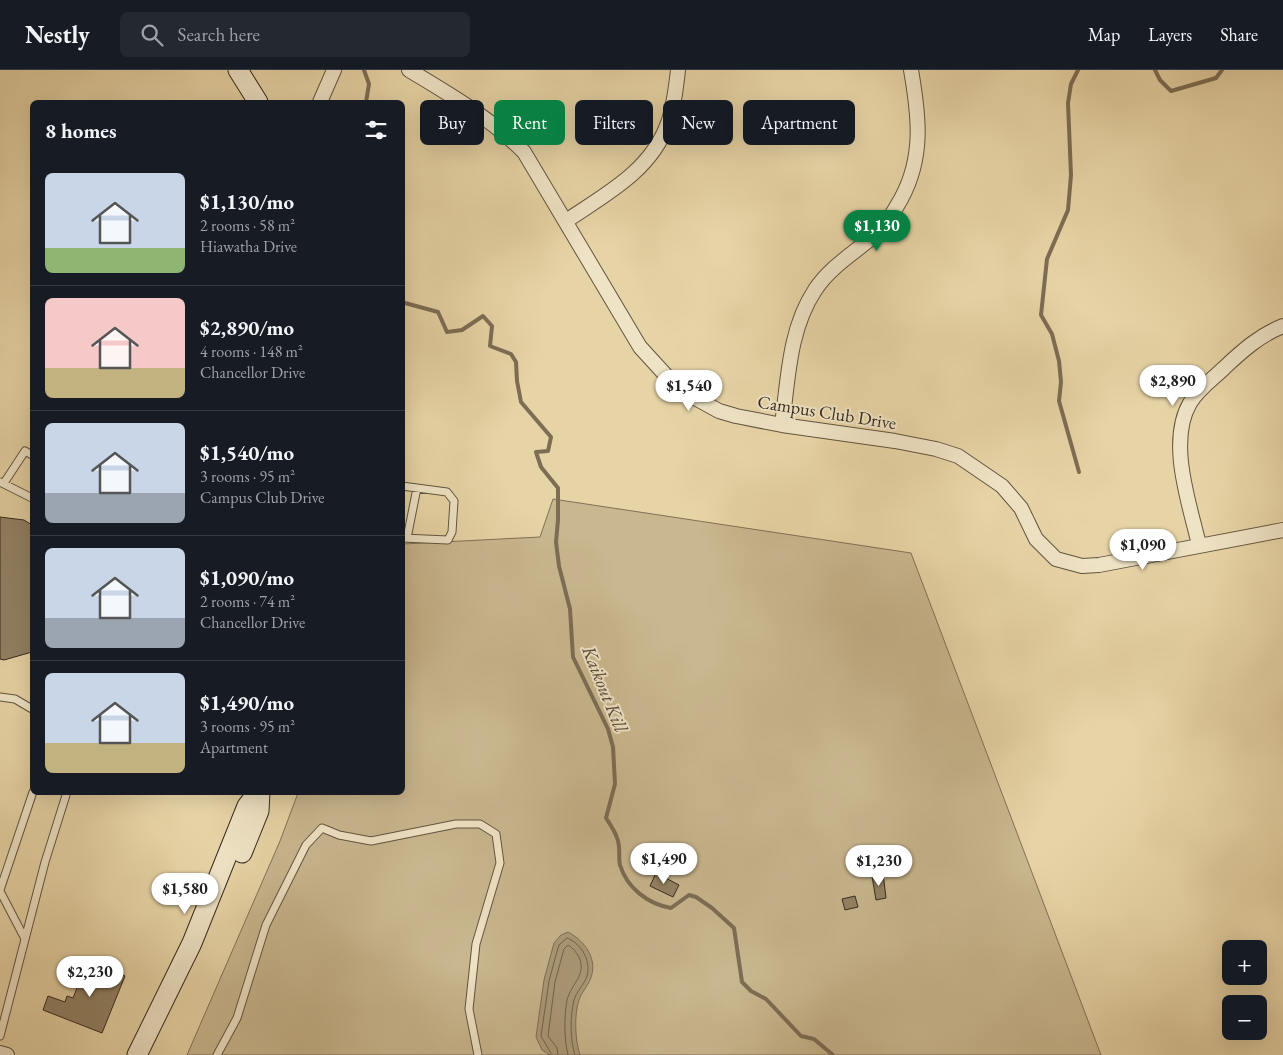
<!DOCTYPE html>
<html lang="en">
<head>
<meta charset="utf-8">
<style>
  body { margin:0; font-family:"EB Garamond",serif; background:#242831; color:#f1f3f6; height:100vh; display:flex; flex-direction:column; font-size:19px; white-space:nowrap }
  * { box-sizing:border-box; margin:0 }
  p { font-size:16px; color:#9ea1a6 }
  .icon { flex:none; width:28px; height:28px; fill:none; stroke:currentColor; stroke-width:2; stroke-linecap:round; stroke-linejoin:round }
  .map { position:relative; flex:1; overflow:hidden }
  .details { position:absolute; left:30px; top:30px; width:375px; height:695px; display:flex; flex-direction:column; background:#171b24; border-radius:8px; box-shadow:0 5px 20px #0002 }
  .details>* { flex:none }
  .guide { position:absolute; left:420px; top:30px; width:475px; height:45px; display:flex; gap:10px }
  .tools { position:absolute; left:1222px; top:870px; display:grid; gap:10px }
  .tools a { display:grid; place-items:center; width:45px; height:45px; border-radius:8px; background:#171b24; box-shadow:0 5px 20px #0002; font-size:25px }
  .price { position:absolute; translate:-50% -42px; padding:0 11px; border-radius:18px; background:#fff; color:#222; font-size:16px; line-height:32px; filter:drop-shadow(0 1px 2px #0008) }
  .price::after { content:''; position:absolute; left:50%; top:30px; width:15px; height:11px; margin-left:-8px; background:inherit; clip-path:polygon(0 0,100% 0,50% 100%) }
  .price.selected { background:#0b8043; color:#fff }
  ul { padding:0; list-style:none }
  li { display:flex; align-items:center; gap:15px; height:125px; padding:0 15px }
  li+li { border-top:1px solid #363941 }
  li span { display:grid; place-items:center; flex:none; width:140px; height:100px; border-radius:8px; color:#555 }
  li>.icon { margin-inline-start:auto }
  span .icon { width:60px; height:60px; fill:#fffc; stroke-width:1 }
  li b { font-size:21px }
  h2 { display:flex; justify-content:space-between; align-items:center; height:60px; padding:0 15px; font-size:21px }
  .tag { padding:0 18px; border-radius:8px; background:#171b24; box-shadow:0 5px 20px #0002; font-size:18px; line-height:45px }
  .tag.selected { background:#0b8043; color:#fff }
  header { display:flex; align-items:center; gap:30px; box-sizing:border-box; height:70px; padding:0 25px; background:#171b24; border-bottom:1px solid #363941 }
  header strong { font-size:24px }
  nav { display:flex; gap:28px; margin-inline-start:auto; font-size:18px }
  .search { width:350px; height:45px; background:#242831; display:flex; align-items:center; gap:12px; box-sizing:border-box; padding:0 18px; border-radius:8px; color:#9ea1a6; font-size:19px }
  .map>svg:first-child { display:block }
</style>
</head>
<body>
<header>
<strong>Nestly</strong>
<div class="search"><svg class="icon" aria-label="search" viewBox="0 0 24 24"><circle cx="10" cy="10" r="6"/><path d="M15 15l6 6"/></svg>Search here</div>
<nav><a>Map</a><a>Layers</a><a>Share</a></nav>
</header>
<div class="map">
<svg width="1283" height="985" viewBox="0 0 1283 985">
  <rect width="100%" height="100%" fill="#e7d4a6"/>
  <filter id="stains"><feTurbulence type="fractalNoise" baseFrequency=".004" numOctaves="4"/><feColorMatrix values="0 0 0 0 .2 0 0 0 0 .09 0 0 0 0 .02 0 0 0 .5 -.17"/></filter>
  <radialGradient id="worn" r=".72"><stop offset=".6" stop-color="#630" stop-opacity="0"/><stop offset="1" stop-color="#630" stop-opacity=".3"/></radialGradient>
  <path fill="#c9b78f" stroke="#807057" d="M553 429 911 483 1101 985H187L280 771 298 723 402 722 403 474 540 467Z"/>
  <path fill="#ab9a78" stroke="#7c6d54" d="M568 862C585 871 599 890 590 910 587 917 581 923 579 930 574 945 575 970 580 985H550L542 980 536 967 544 910 554 873 561 865Z"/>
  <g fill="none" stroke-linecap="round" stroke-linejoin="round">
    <path stroke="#70624c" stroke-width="1" d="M552 985 541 966 549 911 556 885 559 875 567 868C582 874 591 891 587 906 584 915 576 922 574 930 570 946 570 970 575 985
      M558 985 557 978 548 966 555 912 564 879 568 875C573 878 576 882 579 887 587 905 571 914 567 930 564 947 564 969 568 985"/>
    <path stroke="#7c6d54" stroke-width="4" d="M364 0 369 14 366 32
      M1078 0 1071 14 1068 33 1071 105 1068 140 1047 189 1041 245 1052 264 1059 291 1061 312 1059 331 1079 402
      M1155 0 1160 10 1171 21 1216 8 1222 0
      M405 233 438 242 447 262 462 260 483 246 492 256 490 276 511 284 516 292 517 311 521 332 551 367 548 381 536 382 541 397 558 418V450L556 472 559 496 570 539 573 587 608 659 613 677 615 714 606 748C610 754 615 761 617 768 621 777 618 787 620 795 627 818 648 834 671 838L689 825 696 827 712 838 734 858 742 912 751 921 766 929 801 966 814 969 833 985"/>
  </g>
  <path fill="#928265" stroke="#36291f" d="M0 447 24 450 32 455V582L4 590 0 589Z
    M656 803 679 815 673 827 650 816Z
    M883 803 886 828 876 830 872 806Z
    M855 826 858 837 845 840 842 829Z
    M88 890 125 906 102 963 43 940 48 926 65 932 67 926 73 928Z"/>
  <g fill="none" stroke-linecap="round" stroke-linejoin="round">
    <g stroke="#625441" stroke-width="9">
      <path id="lane" d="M0 412 32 428
        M4 413 25 381 32 385
        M402 416 447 422 454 431 452 462 448 470 402 468
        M407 468 417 418
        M0 627 15 629 32 639
        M0 820 33 722
        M0 821 25 869
        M0 966 45 792 67 722
        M217 985 237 948 266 855 306 775 322 758 339 765 371 771 456 754H480L496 764 500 793 476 874 469 939 478 985"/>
    </g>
    <g stroke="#625441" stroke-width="16">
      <path id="street" d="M409 0C451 25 490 48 524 82L640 277 672 312 688 324 719 341 736 346 782 355 895 371 936 379 958 386 1002 416 1021 438 1036 469 1056 489 1082 496 1099 495 1283 460
        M320 32 334 0
        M566 151C606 124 651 101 668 53 674 36 676 18 678 0
        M782 355C788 310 789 259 815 220 830 197 854 183 874 166 886 155 893 143 901 129 924 87 919 46 911 0
        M1199 475C1190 435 1167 372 1190 333 1198 319 1213 309 1224 298 1242 281 1260 265 1283 256
        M0 983 7 985"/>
    </g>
    <g stroke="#36291f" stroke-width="21">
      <path id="secondary" d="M238 0 258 32
        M242 783 259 741 260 722
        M137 985 192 873 247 736 258 722"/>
    </g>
    <use href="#lane" stroke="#efe3c5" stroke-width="7"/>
    <use href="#street" stroke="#efe3c5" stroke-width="14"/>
    <use href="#secondary" stroke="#efe3c5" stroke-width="19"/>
  </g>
  <g text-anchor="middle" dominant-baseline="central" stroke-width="4" stroke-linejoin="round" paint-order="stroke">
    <g font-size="18" fill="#36291f" stroke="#efe3c5">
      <text transform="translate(827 342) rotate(9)">Campus Club Drive</text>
    </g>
    <g font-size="19" font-style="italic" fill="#594b3a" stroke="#efe3c5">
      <text transform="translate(605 619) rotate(68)">Kaikout Kill</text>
    </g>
  </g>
  <rect width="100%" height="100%" filter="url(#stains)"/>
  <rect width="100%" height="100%" fill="url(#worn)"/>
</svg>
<div class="tools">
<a>+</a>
<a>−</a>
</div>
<b class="price selected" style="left:877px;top:182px">$1,130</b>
<b class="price" style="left:1173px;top:337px">$2,890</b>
<b class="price" style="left:689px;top:342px">$1,540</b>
<b class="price" style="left:1143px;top:501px">$1,090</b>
<b class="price" style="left:664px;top:815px">$1,490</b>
<b class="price" style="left:879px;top:817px">$1,230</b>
<b class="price" style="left:185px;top:845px">$1,580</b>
<b class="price" style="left:90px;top:928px">$2,230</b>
<div class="guide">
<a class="tag">Buy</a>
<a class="tag selected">Rent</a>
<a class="tag">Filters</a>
<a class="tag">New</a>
<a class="tag">Apartment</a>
</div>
<section class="details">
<h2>8 homes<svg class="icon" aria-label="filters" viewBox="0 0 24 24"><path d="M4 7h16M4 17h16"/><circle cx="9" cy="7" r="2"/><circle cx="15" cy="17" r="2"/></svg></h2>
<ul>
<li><span style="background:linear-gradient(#c9d6e8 75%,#8fb573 0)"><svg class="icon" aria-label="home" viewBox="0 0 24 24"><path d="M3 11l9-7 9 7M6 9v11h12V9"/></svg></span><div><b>$1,130/mo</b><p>2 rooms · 58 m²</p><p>Hiawatha Drive</p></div></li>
<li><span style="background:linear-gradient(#f6c9c9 70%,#c2b280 0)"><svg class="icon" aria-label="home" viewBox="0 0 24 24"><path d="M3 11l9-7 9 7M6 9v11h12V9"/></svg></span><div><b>$2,890/mo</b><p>4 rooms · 148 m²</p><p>Chancellor Drive</p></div></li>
<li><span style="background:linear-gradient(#c9d6e8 70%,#9aa5b1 0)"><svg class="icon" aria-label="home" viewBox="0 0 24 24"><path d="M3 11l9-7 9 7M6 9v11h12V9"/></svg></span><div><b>$1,540/mo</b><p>3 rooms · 95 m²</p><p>Campus Club Drive</p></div></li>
<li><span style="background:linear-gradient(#c9d6e8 70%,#9aa5b1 0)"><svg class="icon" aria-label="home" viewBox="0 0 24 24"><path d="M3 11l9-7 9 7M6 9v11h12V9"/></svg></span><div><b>$1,090/mo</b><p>2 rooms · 74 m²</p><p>Chancellor Drive</p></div></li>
<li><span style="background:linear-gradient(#c9d6e8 70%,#c2b280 0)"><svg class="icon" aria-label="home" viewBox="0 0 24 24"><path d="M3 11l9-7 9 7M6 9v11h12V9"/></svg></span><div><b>$1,490/mo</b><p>3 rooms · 95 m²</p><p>Apartment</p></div></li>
</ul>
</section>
</div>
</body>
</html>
